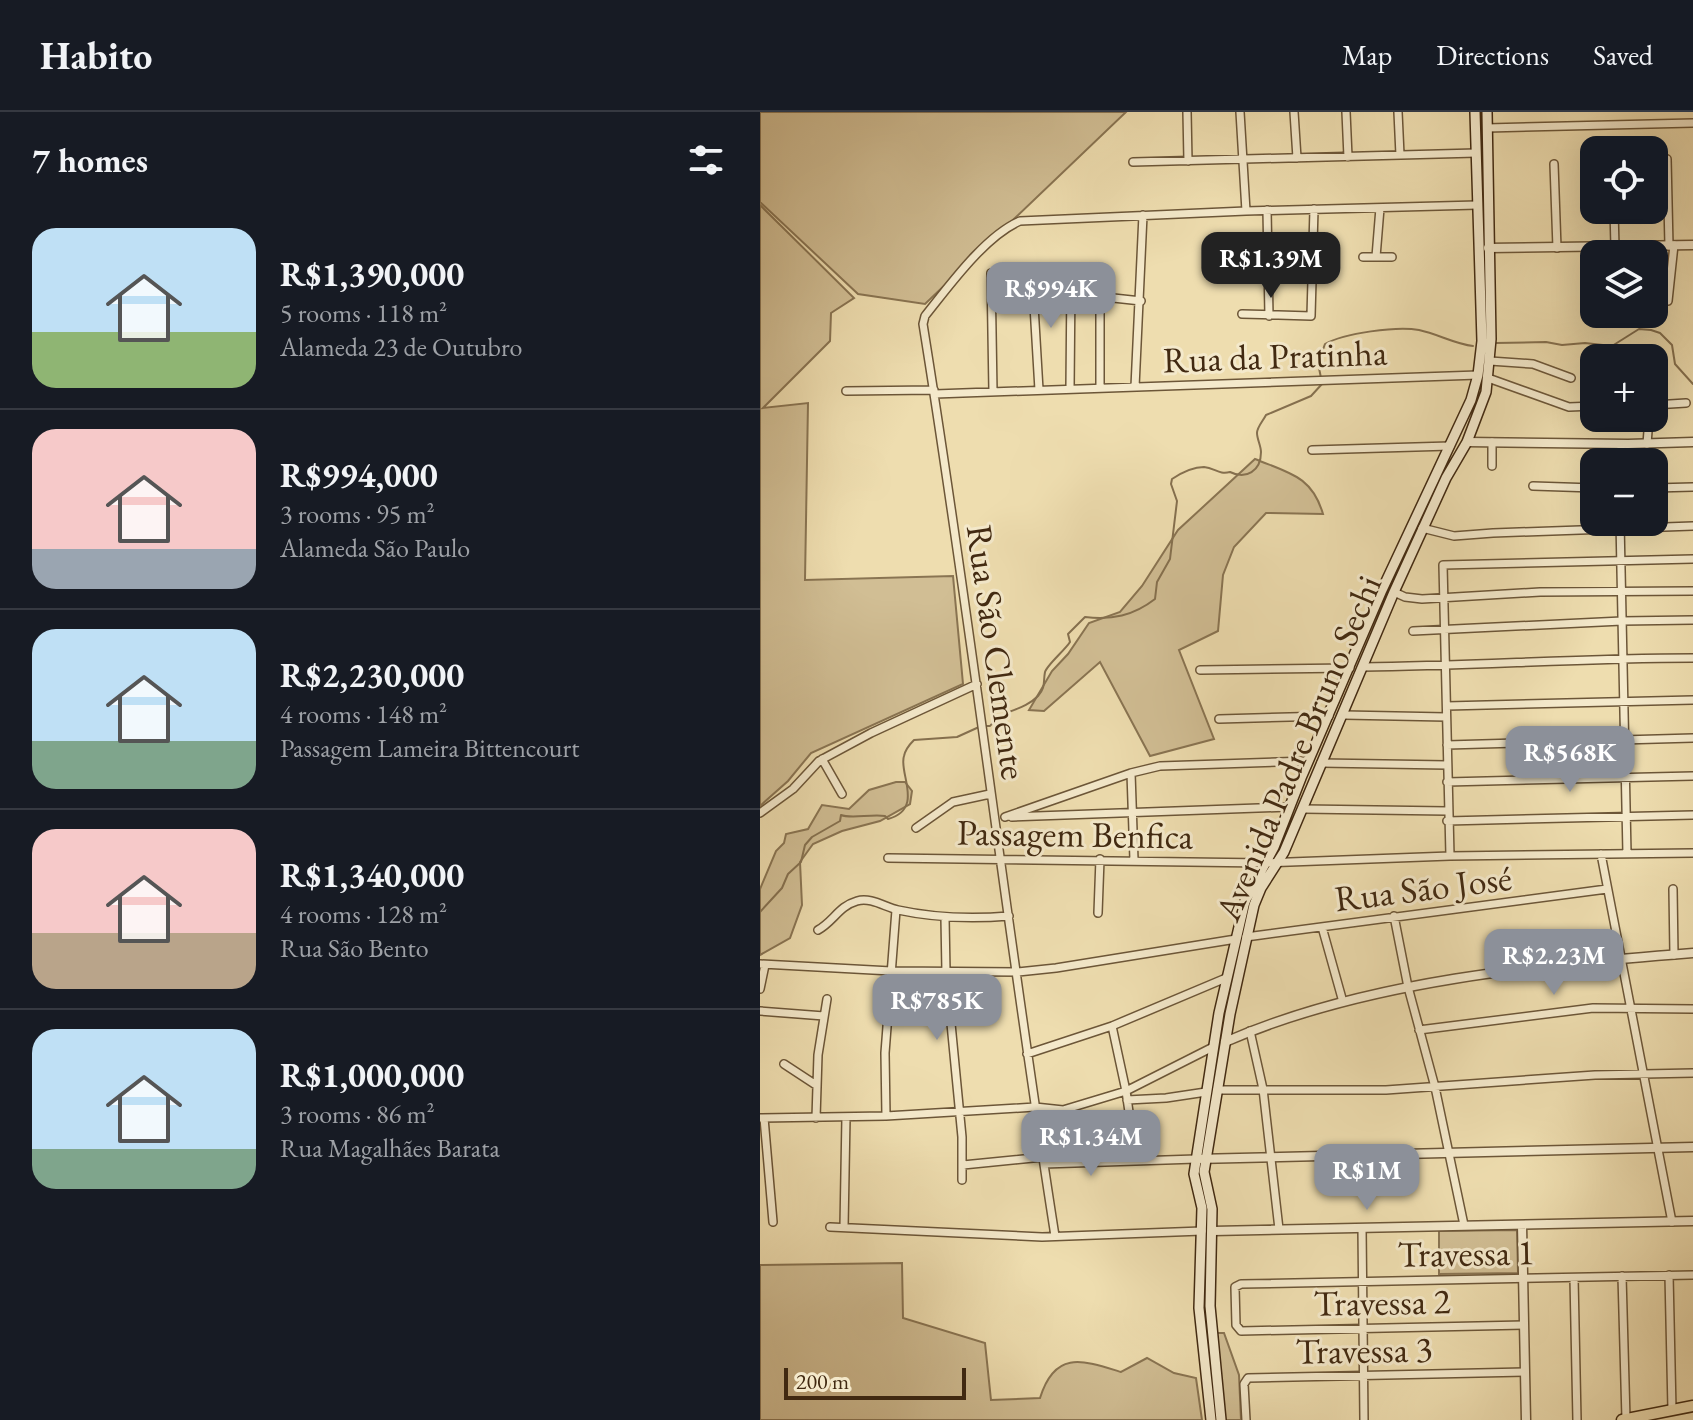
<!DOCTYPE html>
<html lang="en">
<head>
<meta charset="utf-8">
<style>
  body { margin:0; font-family:"EB Garamond",serif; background:#20242c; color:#f1f3f6; height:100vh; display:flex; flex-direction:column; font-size:30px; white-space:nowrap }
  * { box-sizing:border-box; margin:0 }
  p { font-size:26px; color:#9ea1a6 }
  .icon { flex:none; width:44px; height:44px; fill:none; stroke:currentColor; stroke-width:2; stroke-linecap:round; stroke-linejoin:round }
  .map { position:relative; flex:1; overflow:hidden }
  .sheet { display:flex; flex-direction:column; background:#171b24; width:760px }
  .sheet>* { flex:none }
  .buttons { position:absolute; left:820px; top:24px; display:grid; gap:16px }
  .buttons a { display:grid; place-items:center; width:88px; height:88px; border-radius:16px; background:#171b24; box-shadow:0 8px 32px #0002; font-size:40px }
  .scale { position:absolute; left:24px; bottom:20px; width:182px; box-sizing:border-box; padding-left:8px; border:4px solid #412911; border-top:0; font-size:22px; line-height:28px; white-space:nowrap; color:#412911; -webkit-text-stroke:6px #f4e9cb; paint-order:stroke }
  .price { position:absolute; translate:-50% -68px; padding:0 18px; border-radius:16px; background:#8c9099; color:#fff; font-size:26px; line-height:52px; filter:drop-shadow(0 2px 4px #0008) }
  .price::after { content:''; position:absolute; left:50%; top:48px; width:24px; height:18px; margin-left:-12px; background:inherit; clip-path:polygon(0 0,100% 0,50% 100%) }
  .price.on { background:#222; color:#fff }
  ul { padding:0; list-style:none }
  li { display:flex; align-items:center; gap:24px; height:200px; padding:0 32px }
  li+li { border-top:2px solid #363941 }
  li span { display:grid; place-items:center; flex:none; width:224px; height:160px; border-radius:24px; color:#555 }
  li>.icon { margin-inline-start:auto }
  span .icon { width:96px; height:96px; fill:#fffc; stroke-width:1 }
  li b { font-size:34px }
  h2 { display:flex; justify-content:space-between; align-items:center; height:96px; padding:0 32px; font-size:34px }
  header { display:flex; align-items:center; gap:48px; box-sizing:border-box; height:112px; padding:0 40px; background:#171b24; border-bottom:2px solid #363941 }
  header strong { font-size:38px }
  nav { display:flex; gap:44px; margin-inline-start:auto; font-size:28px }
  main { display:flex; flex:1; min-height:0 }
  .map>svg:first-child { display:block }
</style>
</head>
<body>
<header>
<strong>Habito</strong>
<nav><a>Map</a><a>Directions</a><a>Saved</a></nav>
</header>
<main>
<section class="sheet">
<h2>7 homes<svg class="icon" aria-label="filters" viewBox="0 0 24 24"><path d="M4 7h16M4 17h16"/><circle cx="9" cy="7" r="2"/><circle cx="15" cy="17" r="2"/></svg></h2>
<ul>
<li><span style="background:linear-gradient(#bfe0f5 65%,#8fb573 0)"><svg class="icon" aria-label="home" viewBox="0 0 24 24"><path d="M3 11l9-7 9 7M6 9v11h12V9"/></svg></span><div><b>R$1,390,000</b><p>5 rooms · 118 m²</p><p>Alameda 23 de Outubro</p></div></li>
<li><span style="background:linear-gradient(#f6c9c9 75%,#9aa5b1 0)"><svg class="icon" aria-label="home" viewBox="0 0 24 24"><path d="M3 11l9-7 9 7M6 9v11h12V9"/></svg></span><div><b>R$994,000</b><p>3 rooms · 95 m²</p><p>Alameda São Paulo</p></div></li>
<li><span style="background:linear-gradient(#bfe0f5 70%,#7fa58c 0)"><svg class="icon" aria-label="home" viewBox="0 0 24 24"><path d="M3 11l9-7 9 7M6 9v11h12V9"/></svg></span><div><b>R$2,230,000</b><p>4 rooms · 148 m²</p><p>Passagem Lameira Bittencourt</p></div></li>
<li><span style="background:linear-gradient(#f6c9c9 65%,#b9a48a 0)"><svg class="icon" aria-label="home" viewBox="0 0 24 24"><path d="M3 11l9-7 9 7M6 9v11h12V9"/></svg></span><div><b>R$1,340,000</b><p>4 rooms · 128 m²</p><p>Rua São Bento</p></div></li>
<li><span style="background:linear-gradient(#bfe0f5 75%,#7fa58c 0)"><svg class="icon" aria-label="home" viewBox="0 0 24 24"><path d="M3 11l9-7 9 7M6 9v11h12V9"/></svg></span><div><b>R$1,000,000</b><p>3 rooms · 86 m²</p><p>Rua Magalhães Barata</p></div></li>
</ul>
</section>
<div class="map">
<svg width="933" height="1308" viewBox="0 0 933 1308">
  <rect width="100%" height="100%" fill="#eeddaf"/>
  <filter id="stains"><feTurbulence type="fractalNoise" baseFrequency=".0025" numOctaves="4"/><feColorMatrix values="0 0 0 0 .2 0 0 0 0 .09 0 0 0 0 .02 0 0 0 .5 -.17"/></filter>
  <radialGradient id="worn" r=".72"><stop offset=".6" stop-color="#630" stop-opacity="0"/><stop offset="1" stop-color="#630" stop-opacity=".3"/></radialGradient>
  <path fill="#d1be94" stroke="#897452" stroke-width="2" d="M0 0H366L165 192 98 182 0 90Z
    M0 93 94 186 71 201 70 229 3 296 48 291 45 468 193 464 203 572 51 641 28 669 0 694Z
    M495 347C529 361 552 364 563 402L506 401 474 435 463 463 458 519 419 538 454 627 390 644 340 550 284 599 269 598 292 559 308 542 329 511 360 500 382 474 418 418Z
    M136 670H145L152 679 150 692 120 709 82 719 53 732 40 750 42 793 30 826 0 843V777L16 739 24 731 26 722 48 717 62 693 89 697 109 678Z
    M757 1118 758 1161 679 1162V1119Z
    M142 1151 143 1206 225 1231 231 1288 280 1286C295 1238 322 1248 361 1260L387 1246 414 1261 436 1266 442 1308H0V1153Z
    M451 1221H464L479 1263 481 1308H463Z"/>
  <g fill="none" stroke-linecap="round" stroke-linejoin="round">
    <path stroke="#85704f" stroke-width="2" d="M736 231 786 230 802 233 825 231 852 234 879 217 891 218 900 221 912 233 915 252 933 272
      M561 266 558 251 565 232C584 221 637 214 659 218 678 222 695 232 713 234
      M225 614H230C243 596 261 601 278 584 286 575 283 570 285 560 287 553 305 538 310 530L308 522 325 505C352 508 373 504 395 487L397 470 410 447 417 389 411 372 412 367C421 361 434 355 444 355 455 356 459 363 470 360 486 368 501 359 501 340 501 334 497 327 497 321 497 315 503 309 506 303L551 284 562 272
      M0 800 22 776 28 762 41 750 45 733 52 725 80 709 81 703C90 707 111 702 125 704L128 707C165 697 138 660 144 644 145 639 150 632 154 628L197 625 219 615"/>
    <g stroke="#6c5638" stroke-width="10">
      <path id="minor" d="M427 0 428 49
        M480 0 486 99
        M534 0 537 46
        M586 0 588 45
        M638 0 640 43
        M727 16 933 11
        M907 47 909 134
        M373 50 716 41
        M794 52 797 136
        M507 98 509 204
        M854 98 855 135
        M603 145H632
        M616 145 620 96
        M272 160 279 278
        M231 161 233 280
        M509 166 553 167
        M326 183 381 189
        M340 184V276
        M908 189 914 133
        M482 202 551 204 554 97
        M730 249 773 252 811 266
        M894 265V264
        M728 266 809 295 834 294
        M375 275 383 103
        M310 276 311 168
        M86 279 174 278
        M175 282 718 263
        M894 293 926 291
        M732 330V354
        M887 332 889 306
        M552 338 690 334
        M861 350V332
        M773 374 834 376
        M894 376 933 375
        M860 410 867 742
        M662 416 694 424 733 421 933 414
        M634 480 645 485 662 487 780 480 933 479
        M653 519 862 509 933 508
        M603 555C713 554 823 546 933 546
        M440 558 590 556
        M687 594 933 588
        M584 603 686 605
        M459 607 569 604
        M687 633 933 626
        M62 647 82 682
        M561 651 687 653
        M371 661 374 748
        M687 670 933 664
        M543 697 687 699
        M0 701 33 677 59 649 111 621 217 572
        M245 705 371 661 400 654 548 649
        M252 705 529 695
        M687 709 933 703
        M156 716 193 690 230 682
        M841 742 912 1110
        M690 744 683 453 933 447
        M128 746 505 751 690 744 933 741
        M913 777 914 843
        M338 801 340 747
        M634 804 648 875 675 975 704 1113
        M185 806 186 860 202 1025V1068
        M562 815 583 890
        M58 818C73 810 79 794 97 789 111 785 125 795 138 798 175 806 212 807 249 804
        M486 825 847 777
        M0 852 131 859 258 860 296 856 476 827
        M0 877 5 853
        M0 899 64 904
        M352 914 366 979 376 1049
        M659 918 833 896 933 897
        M490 919 503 977 519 1117
        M267 942 352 914 466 866
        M24 952 56 973
        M457 978H626L835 963 933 961
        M367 988 406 986 446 980
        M126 1004 125 941 136 798
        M0 1006 126 1004 275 995 303 998 366 979 453 935
        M4 1006 13 1110
        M56 1006 58 943 67 887
        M284 1052 436 1047
        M203 1053 283 1045
        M70 1115 282 1125 442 1119
        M84 1115 86 1005
        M602 1116 604 1308
        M295 1124C247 820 212 515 163 212L165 204C189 174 225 124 260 109L486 99 717 93
        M909 1163 912 1298
        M862 1164 866 1307
        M814 1166 817 1308
        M764 1213 481 1219 476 1213 475 1175 481 1172 933 1163
        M486 1308 484 1272 488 1266 765 1260"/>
    </g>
    <g stroke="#6c5638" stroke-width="11">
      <path id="tertiary" d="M728 136 933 133
        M707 330 868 332 933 330
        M465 930C607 868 780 853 933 841
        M436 1047 933 1035
        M762 1113 766 1308
        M453 1119 933 1109"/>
    </g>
    <g stroke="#412911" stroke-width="12">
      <path id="secondary" d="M451 1308 439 1196 442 1096 434 1062 459 901 485 789 514 735 541 666 622 478 711 288 718 263 722 229 715 0
        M461 1308 450 1194 452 1097 444 1060 470 902 494 793 501 776 524 740 634 480 686 366 707 330 726 280 731 227 727 0"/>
    </g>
    <g stroke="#412911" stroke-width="13">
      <path id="primary" d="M862 1308 933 1294"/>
    </g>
    <use href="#minor" stroke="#f4e9cb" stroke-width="7"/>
    <use href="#tertiary" stroke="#f4e9cb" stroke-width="8"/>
    <use href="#secondary" stroke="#f4e9cb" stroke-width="9"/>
    <use href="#primary" stroke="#eeddaf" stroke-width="10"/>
  </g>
  <g text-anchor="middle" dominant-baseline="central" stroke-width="6" stroke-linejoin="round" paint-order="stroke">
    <g font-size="36" fill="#412911" stroke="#f4e9cb">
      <text transform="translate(515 244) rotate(-2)">Rua da Pratinha</text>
      <text transform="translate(237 540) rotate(82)">Rua São Clemente</text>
      <text transform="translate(538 636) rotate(-67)">Avenida Padre Bruno Sechi</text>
      <text transform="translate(315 722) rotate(1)">Passagem Benfica</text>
      <text transform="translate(663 776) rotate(-7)">Rua São José</text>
      <text transform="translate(706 1141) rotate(-1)">Travessa 1</text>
      <text transform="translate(622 1190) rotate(-1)">Travessa 2</text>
      <text transform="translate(604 1238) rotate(-1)">Travessa 3</text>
    </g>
  </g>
  <rect width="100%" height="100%" filter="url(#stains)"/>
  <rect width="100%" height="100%" fill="url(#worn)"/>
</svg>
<div class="buttons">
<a><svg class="icon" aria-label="locate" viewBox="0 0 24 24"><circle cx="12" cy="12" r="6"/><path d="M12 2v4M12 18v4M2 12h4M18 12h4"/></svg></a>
<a><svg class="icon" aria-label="layers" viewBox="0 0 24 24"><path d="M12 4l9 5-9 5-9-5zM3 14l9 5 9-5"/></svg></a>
<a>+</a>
<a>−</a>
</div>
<div class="scale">200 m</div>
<b class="price on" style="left:511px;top:188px">R$1.39M</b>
<b class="price" style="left:291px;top:218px">R$994K</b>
<b class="price" style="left:810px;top:682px">R$568K</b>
<b class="price" style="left:794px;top:885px">R$2.23M</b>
<b class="price" style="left:177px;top:930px">R$785K</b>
<b class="price" style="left:331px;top:1066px">R$1.34M</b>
<b class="price" style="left:607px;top:1100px">R$1M</b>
</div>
</main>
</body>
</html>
